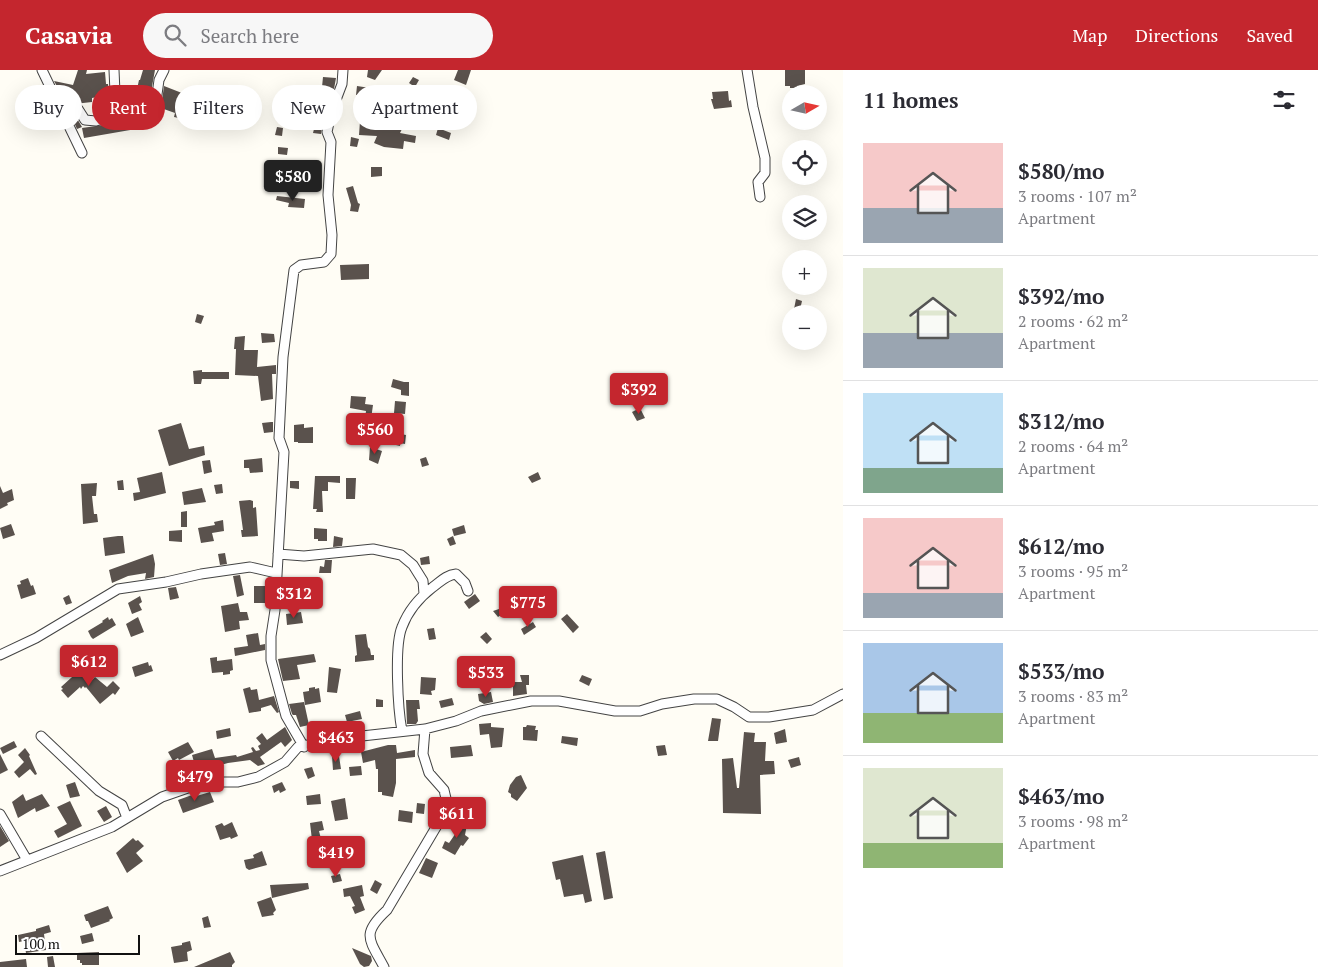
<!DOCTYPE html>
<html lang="en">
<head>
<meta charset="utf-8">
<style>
  body { margin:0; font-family:"PT Serif",serif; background:#f7f7f7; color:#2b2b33; height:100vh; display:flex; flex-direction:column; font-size:19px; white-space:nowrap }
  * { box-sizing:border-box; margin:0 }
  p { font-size:16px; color:#7c7c81 }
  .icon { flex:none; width:28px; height:28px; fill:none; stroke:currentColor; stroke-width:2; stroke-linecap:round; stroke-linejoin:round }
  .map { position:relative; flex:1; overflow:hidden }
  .side { display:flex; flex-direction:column; background:#fff; width:475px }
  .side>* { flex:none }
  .banner { position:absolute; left:15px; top:15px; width:475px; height:45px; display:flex; gap:10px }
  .needle { width:32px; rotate:81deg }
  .controls { position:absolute; left:782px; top:15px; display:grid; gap:10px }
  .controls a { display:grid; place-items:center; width:45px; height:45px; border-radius:50%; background:#fff; box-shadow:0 5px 20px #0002; font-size:25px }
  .scale { position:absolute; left:15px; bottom:12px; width:125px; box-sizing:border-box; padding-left:5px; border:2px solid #111; border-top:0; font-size:14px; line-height:18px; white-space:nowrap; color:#111; -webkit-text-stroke:4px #fff; paint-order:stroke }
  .price { position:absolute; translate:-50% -42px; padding:0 11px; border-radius:5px; background:#c4262e; color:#fff; font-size:16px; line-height:32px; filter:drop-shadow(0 1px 2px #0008) }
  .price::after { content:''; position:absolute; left:50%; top:30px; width:15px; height:11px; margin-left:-8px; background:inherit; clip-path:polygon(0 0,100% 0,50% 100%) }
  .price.selected { background:#222; color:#fff }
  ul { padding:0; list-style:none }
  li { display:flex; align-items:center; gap:15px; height:125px; padding:0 20px }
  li+li { border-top:1px solid #e1e1e2 }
  li span { display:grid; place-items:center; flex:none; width:140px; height:100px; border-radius:0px; color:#555 }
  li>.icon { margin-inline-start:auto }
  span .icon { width:60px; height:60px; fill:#fffc; stroke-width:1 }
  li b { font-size:21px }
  h2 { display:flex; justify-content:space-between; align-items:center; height:60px; padding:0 20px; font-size:21px }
  .pill { padding:0 18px; border-radius:22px; background:#fff; box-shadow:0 5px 20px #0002; font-size:18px; line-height:45px }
  .pill.selected { background:#c4262e; color:#fff }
  header { display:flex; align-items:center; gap:30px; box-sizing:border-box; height:70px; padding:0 25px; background:#c4262e; color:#fff }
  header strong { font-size:24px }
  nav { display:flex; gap:28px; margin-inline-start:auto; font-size:18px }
  .search { width:350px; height:45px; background:#f7f7f7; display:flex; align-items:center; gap:12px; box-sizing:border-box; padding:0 18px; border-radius:28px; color:#7c7c81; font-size:19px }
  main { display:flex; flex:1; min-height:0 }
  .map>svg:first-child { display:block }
</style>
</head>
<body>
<header>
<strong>Casavia</strong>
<div class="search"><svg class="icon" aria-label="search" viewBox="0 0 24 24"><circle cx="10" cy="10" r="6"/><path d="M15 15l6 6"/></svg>Search here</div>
<nav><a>Map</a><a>Directions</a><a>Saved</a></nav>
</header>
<main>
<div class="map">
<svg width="843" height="897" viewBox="0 0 843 897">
  <rect width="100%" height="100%" fill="#fffdf5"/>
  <path fill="#5a524d" d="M78 0H87L86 4 105 2 106 14H108L109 25 92 28V32L74 34 72 37 73 42 82 57 77 59 63 28 73 24 59 20 54 11 73 15Z
    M143 0H155L149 33H148L145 44 132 42 139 10H140Z
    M368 0H382L375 10 367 7Z
    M458 0H471L466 15 454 10Z
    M785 0H805V14L797 16V18H790V16H785Z
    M323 7 336 8 334 19 322 17Z
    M413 7 419 10 415 17 409 13Z
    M164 16 187 25 186 28 199 31 193 55 183 53 184 49 174 47 175 43 161 38Z
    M357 16 370 18 368 26 356 25Z
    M317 17 327 19 321 64 313 63 314 59 302 58V57L291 55 292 46 302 47V45H313V39H315Z
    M728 21 729 31 731 30 732 37 714 39 711 29H713L712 22Z
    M426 26 440 30 437 42 404 35 409 27 423 37Z
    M394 32 402 36 398 43 391 38Z
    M458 36 466 38 463 47 455 44Z
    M126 42 137 43 136 59 84 68 82 58 124 52Z
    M360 51 376 52 392 60 395 53 403 57 400 63 416 66 415 73 404 71 403 79 384 77 374 73 377 66 359 65Z
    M277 57 283 58 282 66 275 65Z
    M438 58 451 63 449 70 436 65Z
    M351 67 359 69 357 77 350 76Z
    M278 77 288 78 287 85 278 84Z
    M371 97H382V106L371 107Z
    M353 116 358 133 360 134 358 142 350 141 351 135 346 118Z
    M277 126 305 129 304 138 288 137 289 133 276 130Z
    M369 194V209L341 210 340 195Z
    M796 229 802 231 799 244H793Z
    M197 244 204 246 201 254 195 252Z
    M261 263 274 264 275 272 262 273Z
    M245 266 244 280H258L257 297 276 295V304H272L273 329 261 331 258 306 235 305 236 279H234L235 267Z
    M202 300V302H229V309H202L201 314H194L193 301Z
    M393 309 404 312H409V326L401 325V320L391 317Z
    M351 326 366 327 365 334 373 335 371 349H365L366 341 350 338Z
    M395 331 406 332 405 344 394 343Z
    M640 338 645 348 637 351 632 342Z
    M271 352H273V362L264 363 262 353Z
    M181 353 189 379 204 376 205 385 169 396 158 360Z
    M304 354V358L313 357V373H298V372H294V355Z
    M390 362 406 365 405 374 400 373V376L388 373Z
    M370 377 382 381 378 394 369 390Z
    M426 387 429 395 422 397 420 389Z
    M262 388 263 402 250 403 249 398H244V390Z
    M210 390 212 402 204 404 202 391Z
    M162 402 166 423 134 431 133 423 140 422 137 408Z
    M538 402 541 409 532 413 528 407Z
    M315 406H340V413L328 412V421H322L323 442H316L317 439H313Z
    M346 408H356L355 429H346Z
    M123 410 124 420H118L117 411Z
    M290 411H299V419L290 418Z
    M97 413 96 426H92L94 444H97L98 452 83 454 81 414Z
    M222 414 223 423 216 424 214 415Z
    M0 416 3 423 12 419 14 430 7 433 8 435 0 439Z
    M202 418 206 432 184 435 182 422Z
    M250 430 253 431V438L256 437 258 466 242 467 241 460H243L239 431Z
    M187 441V457H181V442Z
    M223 450 224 461 212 463 214 471 201 473 198 458 215 455 214 452Z
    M11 454 15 465 3 469 0 458Z
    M464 455 466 463 454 466 452 459Z
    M314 458 327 459V471H318V469H314Z
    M182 460V472L169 471V461Z
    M118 466H123L125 483 105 486 103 468Z
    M334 466 343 468 342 476 333 477Z
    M453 466 456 474 450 476 447 469Z
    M225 483 227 494 220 495 218 484Z
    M153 484 155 494 154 507 145 509 146 503 128 506 112 513 109 500Z
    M429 486 430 494 421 495 420 488Z
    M325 490H332L331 503H319L320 496 324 497Z
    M240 505 244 525 237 527 233 506Z
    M28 508 31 516 33 515 36 524 21 529 17 515 21 514 20 511Z
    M300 513V517H309V526H291L290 515Z
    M254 516H270L269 533H254Z
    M176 517 179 528 170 530 168 518Z
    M475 524 480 531 469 539 464 532Z
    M69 525 72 533 66 535 63 528Z
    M140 526 142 532 139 534 142 540 132 544 128 533Z
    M238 533 240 542H247L249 550 239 551 240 559 225 562 221 536Z
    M514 534 515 535 498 547 493 541Z
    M301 542 303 553 287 555 286 544Z
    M567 544 579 557 573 563 561 549Z
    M108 547 109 550 112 548 116 555 93 569 91 567 88 561 103 552 102 551Z
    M138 547 144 562 131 567 126 554Z
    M533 552 536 557 524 565 521 559Z
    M434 558 436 569 429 570 427 559Z
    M486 562 492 569 487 574 480 567Z
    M258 563 260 575 265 574V580L235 586 234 578 248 576 246 565Z
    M366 564 368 577 370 579 371 585H374V590L355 592V586L357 585 355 565Z
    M314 584 316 592 297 595 300 609 283 611 278 589Z
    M217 587V591L232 589 233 600 230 601V604L223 605V602L212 603 210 588Z
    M148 592 149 596 151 595 153 601 135 607 132 597Z
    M329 597 341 599 337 623 327 622Z
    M82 598 92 610 95 607 107 617 113 611 120 618 115 625 113 623 100 634 86 617 85 618 83 616 81 619 80 617 68 628 61 620 63 619 61 617Z
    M479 601 481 611 472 613 469 602Z
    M503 601 504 609 494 611 492 604Z
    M520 605H529V615H526L527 624 513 626V612H522Z
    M582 605 592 609 589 616 579 611Z
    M421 607 436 608 435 620 431 621 432 625 420 624Z
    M250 617 251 620 257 619 259 630 274 626 279 642 277 643 271 635 261 638V641L249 643 243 619Z
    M315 617V619L319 618 321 632 305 635 303 622 309 621V618Z
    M491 622 493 632 484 634 479 631 478 624Z
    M452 628 454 635 441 638 439 631Z
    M376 629 383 630V637H376Z
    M406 630H419L420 639H417L418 651 416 654H407Z
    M304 632 309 655 300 657 296 645H293L292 644 289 634Z
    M360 641 362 649 347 652 345 645Z
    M712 648 721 649 718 671H708Z
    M491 653V657L504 658 502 677 491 678 489 664 480 665 479 654Z
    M527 655 536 656 535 660H538L537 671 523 670V657H526Z
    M285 657 292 670 285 677 281 672 260 687 265 694 258 696 250 690 228 693 217 696 218 698 201 704 198 698 196 699 192 685 212 679 215 688 236 685 237 687 253 682 251 678 253 677 256 681 260 680 258 676 261 674 256 668 262 663 267 670Z
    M230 658 231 666 217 669 216 661Z
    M785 659 787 672 776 674 774 663Z
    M744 662 755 663 754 672H766L765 691H774L775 704 760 705 761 744 723 743 722 689 733 688 737 718H739Z
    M562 666 578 668 577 676 561 673Z
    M14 671 17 677 3 684 0 678Z
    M188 672 194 682 179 690 178 688 173 691 168 682Z
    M388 675H396L397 683 415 680V687L396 689V713L393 727 382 725V722H378V699H376L375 690 363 693 361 682Z
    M471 675 473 686 451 688 450 677Z
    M665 675 667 685 658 686 656 676Z
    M25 678 30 685 29 686 37 704 35 705 30 699 19 708 14 702 24 692 18 685Z
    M0 684 8 700 0 704Z
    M332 686H339L341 699 333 700Z
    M799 687 801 695 791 698 788 690Z
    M361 696 362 705 350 706 349 697Z
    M312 697 315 706 308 709 304 699Z
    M521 705 527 718 517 731 511 727V724L508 722 510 715 516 707Z
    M75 712 80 726 70 728 66 715Z
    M282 712 286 720 280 723 279 720 274 723 272 716Z
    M210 722 214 732 183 743 178 730 192 725 193 727Z
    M23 724 26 731 42 724 50 736 36 742 35 738 18 748 12 732Z
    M320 724 321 734 307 735 306 726Z
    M345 728 348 749 335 751 331 731Z
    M70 731 82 756 58 768 54 761 67 754 57 737Z
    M417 733 425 734 424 744 416 743Z
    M106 736 112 747 104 752 97 741Z
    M399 740 413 742 412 753 398 751Z
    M469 744 465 765 469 768 463 776 461 775 455 785 442 778 445 771 449 773Z
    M322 751 324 760 319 761 321 769 312 770 310 753Z
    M232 752 238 766 231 769 230 767 220 770 215 756 222 753 224 756Z
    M0 756 9 771 0 777Z
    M133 768 136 771 138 770 144 776 136 783 143 791 127 803 116 783Z
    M262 781 267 795 249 800 246 798 244 790 254 788 253 785Z
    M605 781 613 828 604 830 596 783Z
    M583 785 592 831 585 833 583 824 564 827 560 809 556 810 552 792Z
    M426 788 438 793 432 808 419 803Z
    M340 804 342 811 333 813 331 806Z
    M375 810 382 814 377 824 370 820Z
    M308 813 309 819 272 828 270 815Z
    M362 815 364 826 360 827 365 840 355 844 352 837 355 836 350 826 344 827 343 819Z
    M271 827 276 840 273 843 274 845 262 847 257 832Z
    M108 836 113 848 109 850 110 851 91 858 88 851H86L84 845Z
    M208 846 211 857 204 858 202 848Z
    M49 855 51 862 44 864 46 880 26 883 24 871 19 872 18 865 36 861V859Z
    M92 863 94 871 82 874 80 866Z
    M190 871 192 880 187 882 188 891 174 893 171 877 182 875V873Z
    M352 878 371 886 372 891 369 896 364 897 360 894Z
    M99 882V895H82V893H80V890H77V883Z
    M230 882 235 892 232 895V897H194Z
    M53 886 55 897H48L47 887Z
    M26 889 27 897H0V892Z"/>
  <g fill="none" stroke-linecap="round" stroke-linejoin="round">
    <g stroke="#444" stroke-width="11">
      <path id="street" d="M42 0 82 83
        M747 0 753 37 765 88V103L758 112 760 127
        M78 39 85 50 96 51 116 45 114 0
        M154 46 159 10 164 0
        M278 484 304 486 373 479 401 485 413 495 423 511 424 524
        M0 585 36 568 118 519 166 512 201 504 250 497 276 503
        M402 661C398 640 394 576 402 557 408 541 420 527 433 517 440 512 446 505 456 504L465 513 468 521
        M41 666 99 721 122 735 127 748
        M304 677 286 646 271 590V566L275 540 284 382 279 368 283 287 294 200 301 195 324 192 331 184 332 165 328 125 331 72 327 62 331 43 342 14 343 0
        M0 744 27 790
        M0 801 112 757 162 727 205 712H238L258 707 285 692 298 677 344 668 425 659 456 651 481 641 531 631H559L615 641H640L662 634 694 629H717L734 637 749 647H769L813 640 843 624
        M384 897C369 869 361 864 387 840L448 737 444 720 429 703 423 684 425 659"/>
    </g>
    <use href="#street" stroke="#fff" stroke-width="9"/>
  </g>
</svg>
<div class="controls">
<a><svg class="needle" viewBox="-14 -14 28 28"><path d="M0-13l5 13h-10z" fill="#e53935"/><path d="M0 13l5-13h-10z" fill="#7c7c81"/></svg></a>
<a><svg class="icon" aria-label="locate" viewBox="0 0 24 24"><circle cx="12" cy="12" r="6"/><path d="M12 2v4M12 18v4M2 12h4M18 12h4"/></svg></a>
<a><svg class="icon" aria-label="layers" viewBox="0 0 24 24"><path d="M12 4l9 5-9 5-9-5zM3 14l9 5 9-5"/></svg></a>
<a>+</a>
<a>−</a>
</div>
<div class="scale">100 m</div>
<b class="price selected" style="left:293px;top:132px">$580</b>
<b class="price" style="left:639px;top:345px">$392</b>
<b class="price" style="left:375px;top:385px">$560</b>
<b class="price" style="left:294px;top:549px">$312</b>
<b class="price" style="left:528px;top:558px">$775</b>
<b class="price" style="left:89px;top:617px">$612</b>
<b class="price" style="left:486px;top:628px">$533</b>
<b class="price" style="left:336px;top:693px">$463</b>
<b class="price" style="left:195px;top:732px">$479</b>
<b class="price" style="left:457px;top:769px">$611</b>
<b class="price" style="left:336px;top:808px">$419</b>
<div class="banner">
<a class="pill">Buy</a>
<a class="pill selected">Rent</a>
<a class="pill">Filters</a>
<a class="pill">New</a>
<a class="pill">Apartment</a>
</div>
</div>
<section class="side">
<h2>11 homes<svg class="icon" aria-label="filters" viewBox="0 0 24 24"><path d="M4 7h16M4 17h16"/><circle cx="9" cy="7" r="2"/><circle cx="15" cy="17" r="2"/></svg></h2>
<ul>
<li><span style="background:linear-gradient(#f6c9c9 65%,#9aa5b1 0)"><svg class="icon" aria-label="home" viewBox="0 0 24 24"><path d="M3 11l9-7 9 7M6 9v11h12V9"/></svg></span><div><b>$580/mo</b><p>3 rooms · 107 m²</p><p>Apartment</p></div></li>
<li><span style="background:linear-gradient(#dfe7d0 65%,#9aa5b1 0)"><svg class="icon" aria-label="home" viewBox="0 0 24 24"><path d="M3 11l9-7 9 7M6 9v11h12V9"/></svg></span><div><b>$392/mo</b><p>2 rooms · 62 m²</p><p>Apartment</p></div></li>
<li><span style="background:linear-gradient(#bfe0f5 75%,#7fa58c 0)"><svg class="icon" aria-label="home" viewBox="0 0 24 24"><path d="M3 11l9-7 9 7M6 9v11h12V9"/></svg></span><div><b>$312/mo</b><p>2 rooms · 64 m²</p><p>Apartment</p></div></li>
<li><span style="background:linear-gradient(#f6c9c9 75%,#9aa5b1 0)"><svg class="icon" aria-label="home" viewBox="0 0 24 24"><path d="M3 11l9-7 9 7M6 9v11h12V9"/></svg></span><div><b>$612/mo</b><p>3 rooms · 95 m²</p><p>Apartment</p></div></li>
<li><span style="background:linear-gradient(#a9c7e8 70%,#8fb573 0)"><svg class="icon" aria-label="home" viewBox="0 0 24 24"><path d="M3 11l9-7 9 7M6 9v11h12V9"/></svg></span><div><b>$533/mo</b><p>3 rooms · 83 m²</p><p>Apartment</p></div></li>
<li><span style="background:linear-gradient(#dfe7d0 75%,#8fb573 0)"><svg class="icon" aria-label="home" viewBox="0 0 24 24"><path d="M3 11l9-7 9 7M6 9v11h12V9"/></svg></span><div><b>$463/mo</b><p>3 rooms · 98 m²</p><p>Apartment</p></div></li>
</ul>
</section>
</main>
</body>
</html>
